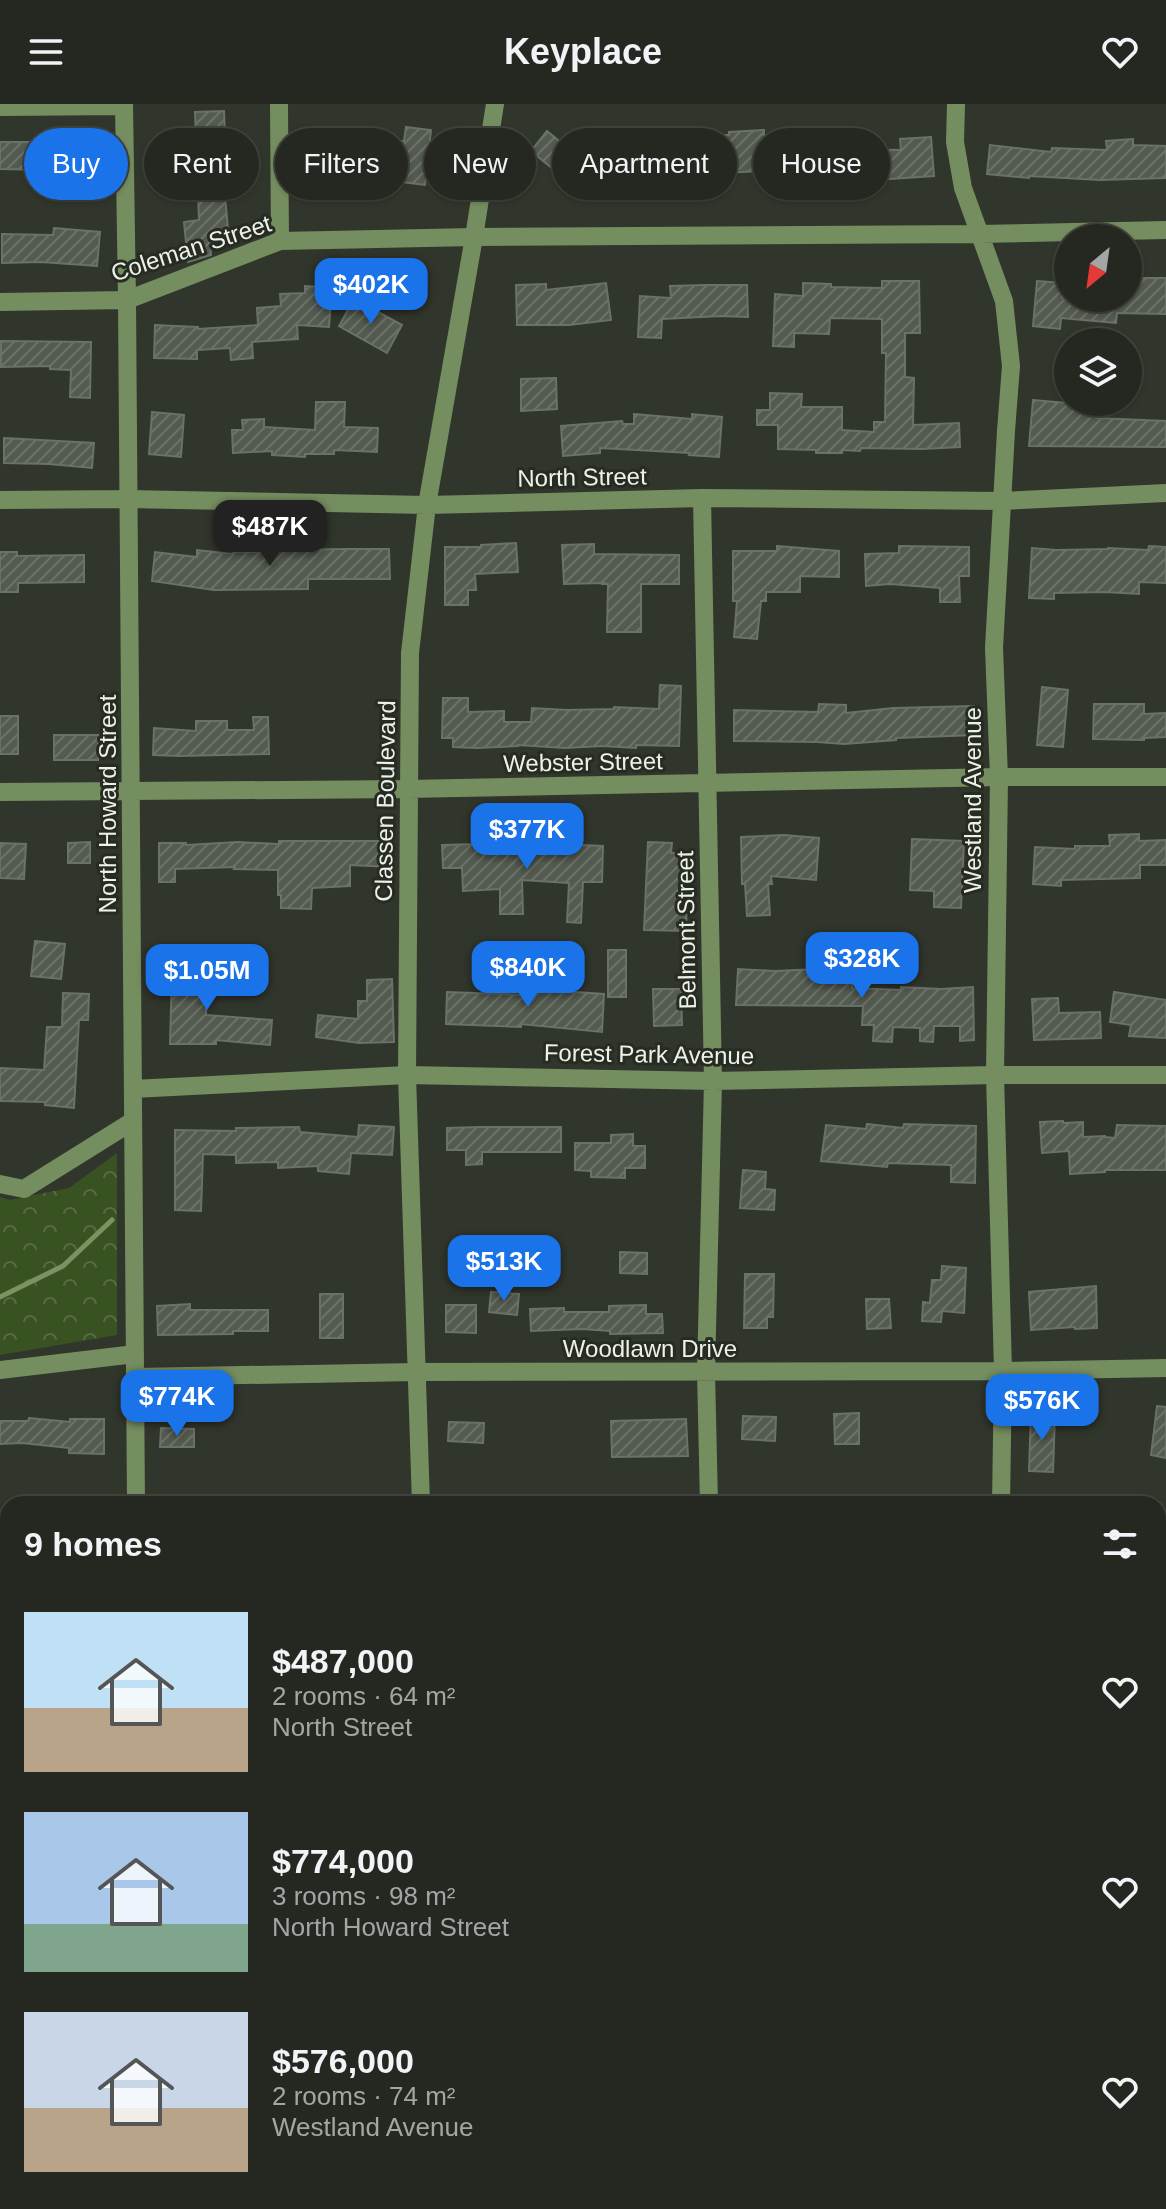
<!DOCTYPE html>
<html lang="en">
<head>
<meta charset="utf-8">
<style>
  body { margin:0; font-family:Helvetica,sans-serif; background:#2d302a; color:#f1f3f6; height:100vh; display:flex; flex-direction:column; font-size:30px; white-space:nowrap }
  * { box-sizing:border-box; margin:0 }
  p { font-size:26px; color:#a3a6a5 }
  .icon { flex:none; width:44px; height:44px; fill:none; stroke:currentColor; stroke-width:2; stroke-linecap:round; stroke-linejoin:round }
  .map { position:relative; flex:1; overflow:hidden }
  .drawer { position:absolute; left:0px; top:1392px; width:1166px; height:714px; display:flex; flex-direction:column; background:#252821; border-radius:24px 24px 0 0; box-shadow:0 2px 6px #0004,0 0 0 2px #42443f }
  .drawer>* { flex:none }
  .guide { position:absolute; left:24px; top:24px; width:1118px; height:72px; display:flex; gap:16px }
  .needle { width:52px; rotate:209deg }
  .controls { position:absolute; left:1054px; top:120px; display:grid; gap:16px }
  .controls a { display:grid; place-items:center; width:88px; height:88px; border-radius:50%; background:#252821; box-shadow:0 2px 6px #0004,0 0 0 2px #42443f; font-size:40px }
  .price { position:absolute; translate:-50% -68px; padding:0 18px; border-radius:16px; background:#1a73e8; color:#fff; font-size:26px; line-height:52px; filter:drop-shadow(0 2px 4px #0008) }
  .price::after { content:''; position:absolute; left:50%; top:48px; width:24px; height:18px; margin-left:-12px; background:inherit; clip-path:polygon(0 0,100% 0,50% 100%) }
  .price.active { background:#222; color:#fff }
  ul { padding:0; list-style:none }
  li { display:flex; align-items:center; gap:24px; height:200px; padding:0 24px }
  li span { display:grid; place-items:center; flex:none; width:224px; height:160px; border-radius:0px; color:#555 }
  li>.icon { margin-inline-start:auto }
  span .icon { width:96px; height:96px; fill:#fffc; stroke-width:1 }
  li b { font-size:34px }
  h2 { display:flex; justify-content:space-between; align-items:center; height:96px; padding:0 24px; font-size:34px }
  .chip { padding:0 28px; border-radius:36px; background:#252821; box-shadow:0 2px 6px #0004,0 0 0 2px #42443f; font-size:28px; line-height:72px }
  .chip.active { background:#1a73e8; color:#fff }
  header { display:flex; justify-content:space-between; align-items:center; height:104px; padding:0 24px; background:#252821; font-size:36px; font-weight:700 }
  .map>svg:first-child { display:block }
</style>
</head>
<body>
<header><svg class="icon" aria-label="menu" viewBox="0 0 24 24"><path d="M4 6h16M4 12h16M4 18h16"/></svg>Keyplace<svg class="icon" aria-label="heart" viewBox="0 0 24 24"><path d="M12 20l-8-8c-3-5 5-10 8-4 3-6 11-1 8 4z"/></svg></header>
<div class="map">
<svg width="1166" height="2105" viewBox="0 0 1166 2105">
  <defs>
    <pattern id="park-crowns" width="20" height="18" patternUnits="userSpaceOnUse" patternTransform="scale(2)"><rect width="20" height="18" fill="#395222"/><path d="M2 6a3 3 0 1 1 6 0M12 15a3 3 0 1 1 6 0" fill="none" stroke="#566b42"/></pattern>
    <pattern id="building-hatch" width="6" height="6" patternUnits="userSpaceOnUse" patternTransform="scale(2)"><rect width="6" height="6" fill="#535a4f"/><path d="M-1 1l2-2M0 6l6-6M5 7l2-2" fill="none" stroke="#6c7268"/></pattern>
  </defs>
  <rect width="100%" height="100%" fill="#31362c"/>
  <path fill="url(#park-crowns)" d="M117 1049V1231L0 1251V1093L10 1096 69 1084Z"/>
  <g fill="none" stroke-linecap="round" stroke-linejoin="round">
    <path stroke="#7b9363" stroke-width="5" d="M0 1193 63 1162 112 1116"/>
  </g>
  <path fill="url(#building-hatch)" stroke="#6a7166" stroke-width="2" d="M224 7 227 81H224L229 136 210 137 211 151 188 158 184 118 199 116 195 8Z
    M406 23 431 26 425 81 385 76V78L351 77 352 43H370V45L395 47 396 37H404Z
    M764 26V33L803 32 848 37 847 45 901 46 900 35 931 33 934 72 889 75H845V79L775 75V66L725 69V77L645 74V78L610 77V49L659 50V31H729V28Z
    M547 27 586 59 570 79 531 47Z
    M49 34 93 35V72L49 71V66L0 65V38H49Z
    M1133 35V41L1166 42V74L1100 76 1029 72V74L987 70 990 41 1051 48 1052 44 1107 46 1106 37Z
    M325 37 328 81 306 83 303 39Z
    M54 124 100 128 97 162 41 158 2 159V130L53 131Z
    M1129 174H1166V210L1117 209 1116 219 1061 214 1060 225 1033 222 1037 177 1064 179 1062 194H1128Z
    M882 177H919L920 229H905V273L914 274 913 321 959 319 960 343 922 345 861 344 860 347 842 346V349H816V346L778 345V321H757V306H770V289L802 290 801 303H842V326L874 328V318H885L886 249H882V215L830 214 829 230 794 229V243L773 242 775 190 803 192V179L831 180V183L882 184Z
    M606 179 611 216 569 221H517L516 181 546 180V186Z
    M705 181H747L748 213 721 212 662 215 661 234 638 233 640 192 671 194 670 182Z
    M305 182 332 184 329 223 297 221 298 235 252 238 253 254 231 256 230 244 197 246V255L154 254 155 221 198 223V225L258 221 257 204 281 202 280 190 305 189Z
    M354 195 402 221 387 249 339 222Z
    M1 237 91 238 90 294 70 293 71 266 50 265V262L1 263Z
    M556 274 557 305 521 307V275Z
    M1033 296 1067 299H1095L1096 314 1166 317V343L1029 342Z
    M316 298H345L344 323 378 324 377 348 334 346V350H305V353L272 351V347L233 349 232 326H243L242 316 264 315V323L315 326Z
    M152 308 184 311 181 353 149 350Z
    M634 310 692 315V310L722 313 719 353 689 351 690 349 600 344V349L563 352 561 322 622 317 623 320H634Z
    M4 334 94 339 92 364 49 360 4 359Z
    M516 439 518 468 475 470 476 486H468V501H445V443H481V441Z
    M594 440V450L679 451V480H641V528H607L608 480H603L604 479 564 480 562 441Z
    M777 442 839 447V473L800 472V488H766V497H761L757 535 734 533 737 497H733V447H777Z
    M899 442 969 443V472H959L960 498H940V484L890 480 866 482 865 450 899 449Z
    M1149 442 1166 443V479L1139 478V490L1105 488 1054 489V495L1029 494 1032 444 1056 446 1108 445V444L1148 446Z
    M348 445H389L390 475H308V485L214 486 152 477 155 448 197 453V446L233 450V448H272V446Z
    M0 448H17V452L84 451V478L18 479V488H0Z
    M660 581 681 582 679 642 636 641V644L602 642 565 644 518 641V642L477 644 453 643V634H442L443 594H468V608L504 607V618H531L532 604 567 606 614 605V603L659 605Z
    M1042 583 1068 586 1063 643 1037 641Z
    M819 600 846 601V609L893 604 974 602 975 631 896 634V636L844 640 817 638 734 637V606L818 608Z
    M1094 600H1144V610L1166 609V633L1144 634V636L1093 635Z
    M0 612H18V650H0Z
    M253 613H268L269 650 179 652 153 651 154 624 196 627V617H227V626H254Z
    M54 631H98V656H54Z
    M1139 730V737L1166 736V761H1140V774L1061 776V782L1033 780 1035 743 1075 745V742H1110L1109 731Z
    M784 731 819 734 816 776 771 772 772 780H768L770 811 747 812 745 780H742L741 733Z
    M912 735 964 737 961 804 934 803V787L910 786Z
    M279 737H391L390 763 350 761V782L312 784 311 805 281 804V791H278V766L234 765 235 763 175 765V778H159V739H186V741L238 738 279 740Z
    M90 738V759H68V739Z
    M648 738 672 739 671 749H688L686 827 644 826Z
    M0 739 26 740 24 775 0 774Z
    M534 739 603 742 602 778H583L581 819 567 818 569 779 522 776 523 810H500V785L463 787 462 764H443L442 741 479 740V745L534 744Z
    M35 837 65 840 61 875 31 872Z
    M608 846H626V893H608Z
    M187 849H207L206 911 272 916 270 941 216 936V940H170L172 868H187Z
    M818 863 852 864V884L901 886V883L941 885 973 883 974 936 960 937V922H934L933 938 920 937V924L893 923 892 938 873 937 874 921H862L863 902 736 901 738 865 775 867 818 865Z
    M392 875 394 938 359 939 316 933 318 911 358 915V897H367V876Z
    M530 881 561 883V887L604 890 602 928 521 920V923L446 920 447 888 529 891Z
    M653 885H681L682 921 654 922Z
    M1114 888 1166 896V934L1129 932 1131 921 1110 918Z
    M63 889 89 890 88 916H79L74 1004 45 1001V998L0 997V964L44 966 47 923H62Z
    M1058 894 1059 909 1100 908 1101 934 1034 936 1032 895Z
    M1063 1017V1019L1083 1018V1033L1105 1032V1033L1115 1034 1117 1021 1166 1022V1066H1105V1068L1070 1070 1069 1047 1042 1049 1040 1018Z
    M867 1020 903 1024 904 1020 976 1022 975 1079 951 1078V1061L888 1059 887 1063 821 1057 826 1021 866 1025Z
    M359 1021 394 1023 392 1051 351 1049 349 1070 318 1067V1062L278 1064V1058L236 1059V1051L203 1050 201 1107 175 1106V1026L236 1027V1024L299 1023 300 1028 358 1033Z
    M481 1023H561V1048H482V1060L466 1061V1046H447V1024Z
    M633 1030V1042H645V1064H625V1074L591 1073V1067L575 1066V1039H611V1031Z
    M743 1066 766 1068 765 1085 775 1086 774 1106 740 1104Z
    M620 1148 647 1149V1170L620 1169Z
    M942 1162 966 1164 964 1209 942 1207 941 1218 922 1217 923 1198 930 1199 932 1176H941Z
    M745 1170H774L773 1213H767V1224H744Z
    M1096 1182 1097 1224 1075 1225V1223L1031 1226 1029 1188Z
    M491 1188 519 1190 517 1211 489 1208Z
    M320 1190H343V1234H320Z
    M866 1195H889L891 1224 867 1225Z
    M190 1200V1206H268V1227H233V1230L158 1231 157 1202Z
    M446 1201H476V1229L446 1228Z
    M646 1201V1210H662L663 1229 610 1230V1227L582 1225 531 1227 530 1205 564 1204V1208H609V1202Z
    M1157 1302 1166 1303V1354L1151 1351Z
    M859 1309V1340H835L834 1310Z
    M1031 1309 1055 1310 1053 1368 1029 1367Z
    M743 1312 776 1313 775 1337 742 1335Z
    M29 1314 70 1318V1315H104V1350L69 1349V1344L22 1339 0 1340V1317H28Z
    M686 1315 688 1352 612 1353 611 1317Z
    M449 1318 484 1319 483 1339 448 1337Z
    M161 1324 194 1325V1343H160Z"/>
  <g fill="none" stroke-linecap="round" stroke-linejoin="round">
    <path stroke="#758e60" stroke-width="18" d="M124 0 127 196 136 1400
      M279 0 280 137
      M956 0 955 38 963 84 1004 197 1011 262 1006 327 994 544 999 673 995 971 1003 1267 1001 1400
      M0 3 124 2
      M0 198 127 196 280 137 474 133 979 130 1166 126
      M702 394 713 977 706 1268 709 1400
      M0 396 128 395 427 401 702 394 1001 397 1166 389
      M0 688 408 685 999 673H1166
      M133 985 407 971 713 977 995 971H1166
      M0 1080 24 1085 133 1017
      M0 1266 135 1250
      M135 1273 416 1268 1003 1267 1166 1264
      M421 1400 407 971 410 549 427 401 474 133 495 0
      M1158 1553H1166
      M0 1566 8 1565
      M1158 1847H1166
      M0 1854H8
      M428 2098V2105
      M721 2098 722 2105
      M1010 2098V2105
      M140 2105V2098"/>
  </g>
  <g text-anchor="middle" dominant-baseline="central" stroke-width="6" stroke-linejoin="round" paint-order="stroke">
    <g font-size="24" fill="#edf1ea" stroke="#272c22">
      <text transform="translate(191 144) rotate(-18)">Coleman Street</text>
      <text transform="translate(582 373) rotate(-1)">North Street</text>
      <text transform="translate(583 658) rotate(-1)">Webster Street</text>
      <text transform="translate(972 696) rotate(-90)">Westland Avenue</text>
      <text transform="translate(385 697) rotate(-89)">Classen Boulevard</text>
      <text transform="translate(107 700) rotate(-90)">North Howard Street</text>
      <text transform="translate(686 826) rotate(-91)">Belmont Street</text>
      <text transform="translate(649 950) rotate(1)">Forest Park Avenue</text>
      <text x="650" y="1244">Woodlawn Drive</text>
    </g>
  </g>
</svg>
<div class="controls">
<a><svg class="needle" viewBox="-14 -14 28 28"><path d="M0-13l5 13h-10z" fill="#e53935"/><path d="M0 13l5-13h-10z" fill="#a3a6a5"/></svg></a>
<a><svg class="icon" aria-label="layers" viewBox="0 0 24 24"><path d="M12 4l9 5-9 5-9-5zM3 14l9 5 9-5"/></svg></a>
</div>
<b class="price" style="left:371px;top:222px">$402K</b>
<b class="price active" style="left:270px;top:464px">$487K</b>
<b class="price" style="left:527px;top:767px">$377K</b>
<b class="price" style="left:862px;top:896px">$328K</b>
<b class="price" style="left:528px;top:905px">$840K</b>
<b class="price" style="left:207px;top:908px">$1.05M</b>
<b class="price" style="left:504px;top:1199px">$513K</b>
<b class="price" style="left:177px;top:1334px">$774K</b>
<b class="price" style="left:1042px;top:1338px">$576K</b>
<div class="guide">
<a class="chip active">Buy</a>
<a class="chip">Rent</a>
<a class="chip">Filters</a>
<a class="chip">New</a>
<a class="chip">Apartment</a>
<a class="chip">House</a>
</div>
<section class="drawer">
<h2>9 homes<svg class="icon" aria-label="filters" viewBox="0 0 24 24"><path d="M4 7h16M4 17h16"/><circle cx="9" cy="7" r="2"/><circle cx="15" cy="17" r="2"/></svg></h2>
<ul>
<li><span style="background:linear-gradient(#bfe0f5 60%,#b9a48a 0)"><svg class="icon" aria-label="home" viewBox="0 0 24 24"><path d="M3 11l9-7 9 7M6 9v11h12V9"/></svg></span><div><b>$487,000</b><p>2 rooms · 64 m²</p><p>North Street</p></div><svg class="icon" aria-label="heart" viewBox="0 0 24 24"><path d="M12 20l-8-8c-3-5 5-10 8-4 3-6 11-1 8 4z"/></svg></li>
<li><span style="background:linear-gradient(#a9c7e8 70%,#7fa58c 0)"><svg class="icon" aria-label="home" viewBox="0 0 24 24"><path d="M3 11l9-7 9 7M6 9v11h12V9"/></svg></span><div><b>$774,000</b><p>3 rooms · 98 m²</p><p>North Howard Street</p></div><svg class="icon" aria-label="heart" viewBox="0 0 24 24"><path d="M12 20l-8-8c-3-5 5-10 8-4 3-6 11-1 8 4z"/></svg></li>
<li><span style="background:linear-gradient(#c9d6e8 60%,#b9a48a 0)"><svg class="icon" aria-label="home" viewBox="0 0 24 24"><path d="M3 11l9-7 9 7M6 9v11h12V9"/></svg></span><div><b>$576,000</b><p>2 rooms · 74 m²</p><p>Westland Avenue</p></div><svg class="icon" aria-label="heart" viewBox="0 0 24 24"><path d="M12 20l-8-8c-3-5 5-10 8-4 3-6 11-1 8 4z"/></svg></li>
</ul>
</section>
</div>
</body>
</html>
